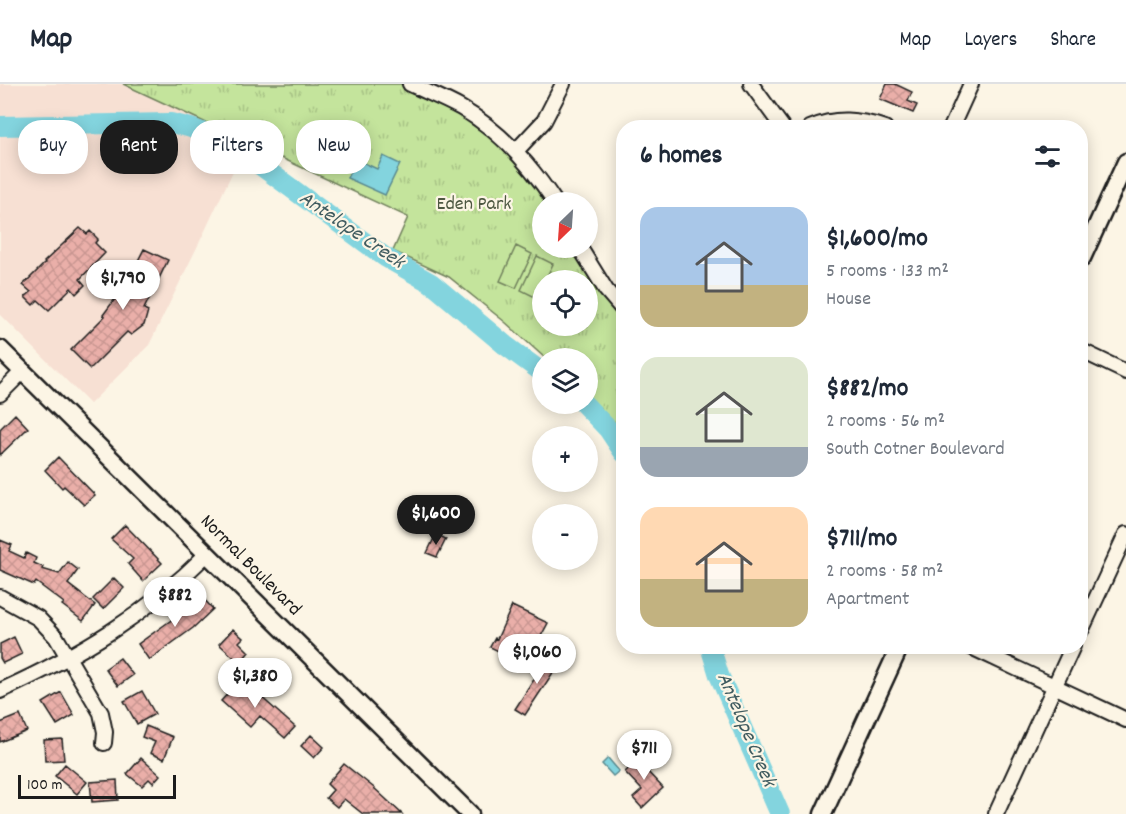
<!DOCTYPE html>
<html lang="en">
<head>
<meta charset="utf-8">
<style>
  body { margin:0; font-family:Dekko,sans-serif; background:#f6f6f7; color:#1f2937; height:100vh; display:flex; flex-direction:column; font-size:22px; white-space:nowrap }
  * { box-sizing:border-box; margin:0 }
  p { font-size:20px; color:#747a83 }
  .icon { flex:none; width:33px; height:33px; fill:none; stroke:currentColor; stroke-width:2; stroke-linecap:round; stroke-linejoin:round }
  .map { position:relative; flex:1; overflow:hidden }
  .drawer { position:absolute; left:616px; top:36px; width:472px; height:534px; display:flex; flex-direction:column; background:#fff; border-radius:24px; box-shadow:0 3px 15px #0003 }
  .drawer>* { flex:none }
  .banner { position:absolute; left:18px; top:36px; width:508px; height:54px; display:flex; gap:12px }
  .needle { width:39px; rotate:205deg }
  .controls { position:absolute; left:532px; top:108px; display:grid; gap:12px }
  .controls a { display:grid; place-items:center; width:66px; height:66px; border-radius:50%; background:#fff; box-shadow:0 3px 15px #0003; font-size:30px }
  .scale { position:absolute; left:18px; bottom:15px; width:158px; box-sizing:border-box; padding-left:6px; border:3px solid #1c1c1c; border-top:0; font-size:16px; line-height:21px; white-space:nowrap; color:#1c1c1c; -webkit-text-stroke:4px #fcf5e5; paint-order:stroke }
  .price { position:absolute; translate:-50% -51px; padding:0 14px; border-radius:21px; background:#fff; color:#222; font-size:20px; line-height:39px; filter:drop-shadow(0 2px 3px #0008) }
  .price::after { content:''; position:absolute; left:50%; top:36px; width:18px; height:14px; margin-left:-9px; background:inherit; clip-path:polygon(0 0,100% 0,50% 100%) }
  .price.current { background:#1c1c1c; color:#fff }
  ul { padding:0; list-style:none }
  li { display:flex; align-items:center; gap:18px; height:150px; padding:0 24px }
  li span { display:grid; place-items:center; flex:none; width:168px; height:120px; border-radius:18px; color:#555 }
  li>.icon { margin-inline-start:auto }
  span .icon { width:72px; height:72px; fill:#fffc; stroke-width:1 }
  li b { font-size:26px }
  h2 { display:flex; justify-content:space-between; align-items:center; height:72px; padding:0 24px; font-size:26px }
  .pill { padding:0 21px; border-radius:24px; background:#fff; box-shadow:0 3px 15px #0003; font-size:21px; line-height:54px }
  .pill.current { background:#1c1c1c; color:#fff }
  header { display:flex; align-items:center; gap:36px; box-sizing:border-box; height:84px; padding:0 30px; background:#fff; border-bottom:2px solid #e0e1e3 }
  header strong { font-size:28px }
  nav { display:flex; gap:33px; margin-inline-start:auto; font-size:21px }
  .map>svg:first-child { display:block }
</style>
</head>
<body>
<header>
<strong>Map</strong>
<nav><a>Map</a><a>Layers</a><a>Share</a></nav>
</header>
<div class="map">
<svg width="1126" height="730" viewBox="0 0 1126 730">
  <defs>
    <pattern id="grass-tufts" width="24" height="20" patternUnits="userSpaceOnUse" patternTransform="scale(1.5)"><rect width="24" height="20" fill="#c4e49c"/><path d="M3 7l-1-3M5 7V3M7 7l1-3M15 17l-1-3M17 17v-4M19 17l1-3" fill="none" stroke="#a8c386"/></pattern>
    <pattern id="building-cross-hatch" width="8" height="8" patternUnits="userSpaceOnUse" patternTransform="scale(1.5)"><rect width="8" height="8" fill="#eaafa9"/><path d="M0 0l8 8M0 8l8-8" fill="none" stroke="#c89691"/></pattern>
  </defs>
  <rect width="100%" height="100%" fill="#fcf5e5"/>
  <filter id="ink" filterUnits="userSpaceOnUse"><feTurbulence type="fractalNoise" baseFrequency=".0167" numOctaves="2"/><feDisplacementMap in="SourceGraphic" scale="12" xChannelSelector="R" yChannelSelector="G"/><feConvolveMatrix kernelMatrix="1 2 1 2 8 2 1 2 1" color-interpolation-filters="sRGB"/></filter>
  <g filter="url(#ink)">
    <path fill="#f7e0d3" d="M0 0H123L247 57 202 153 149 261 90 320 0 230Z"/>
    <path fill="url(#grass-tufts)" stroke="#70805c" stroke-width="1.5" fill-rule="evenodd" d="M123 0H410L482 37 555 118H543V164H580L624 227V380L598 338 583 320H588V274H545L505 238 449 193 393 167 408 133ZM543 196H588V242H543Z"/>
    <path fill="#c4e49c" stroke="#70805c" stroke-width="1.5" d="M516 162 532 170 516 204 500 197Z
      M537 172 553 180 545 196H543V201L537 214 521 206Z"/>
    <path fill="#83d4de" stroke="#5a8a90" stroke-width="1.5" d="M383 72 400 80 385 111 347 94 356 75 377 85Z
      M608 674 619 687 613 692 602 680Z"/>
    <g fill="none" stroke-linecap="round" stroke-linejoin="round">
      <path stroke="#83d4de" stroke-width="20" d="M0 42 171 39C196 44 216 52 238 65L385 173 431 199 505 261 543 289
        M584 320 608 345 624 369
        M710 562 719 591 780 730"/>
    </g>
    <path fill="url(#building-cross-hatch)" stroke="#1c1c1c" stroke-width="1.5" d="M887 0H895L912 8 908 17 917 21 913 29 880 15Z
      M80 144 87 150 90 147 98 155 95 159 105 169 80 195 85 201 76 210 71 204 49 226 38 216 33 221 25 213 31 208 23 201 45 179 44 178Z
      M144 165 168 176 144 225 148 227 144 241 131 251 127 248 90 285 71 266 105 232 103 231 121 207 122 208Z
      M15 330 28 344 0 371V345Z
      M58 373 95 411 84 421 64 402 62 404 45 386Z
      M125 441 162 479 143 497 128 480 133 475 111 455Z
      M436 450 446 455 437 473 427 469Z
      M0 456 12 461 9 467 24 474 26 469 36 474 34 479 43 483 42 485 59 490 68 478 78 486 68 500 95 521 83 537 62 521 64 519 36 498 34 501 0 486Z
      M114 494 124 504 103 525 93 515Z
      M201 512 213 525 193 544 149 576 138 560 181 529Z
      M512 522 548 539 526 580 490 563 495 554 497 555Z
      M233 545 243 554 239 558 249 568 240 579 219 560Z
      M14 553 22 570 3 579 0 574V560Z
      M549 572 560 578 525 631 515 625Z
      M120 574 133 591 118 602 105 585Z
      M241 595 295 643 285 654 260 632 250 643 221 617Z
      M142 607 155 630 137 640 124 617Z
      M61 608 74 631 57 641 43 619Z
      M20 631 27 647 0 658V639Z
      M146 642 173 653 164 675 150 669 155 658 142 653Z
      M311 651 324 663 314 674 301 662Z
      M62 655 64 676 45 677 44 656Z
      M646 669 654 678 646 686 663 704 642 724 633 714 642 706 625 688Z
      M141 674 160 691 153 699 149 695 142 702 127 690Z
      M65 680 87 698 77 710 55 692Z
      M344 680 373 703 402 730H363L344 715 337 723 326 714 333 706 327 700Z
      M117 696 118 716 92 718 90 698Z"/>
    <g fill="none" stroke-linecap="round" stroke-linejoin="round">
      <g stroke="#1c1c1c" stroke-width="18">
        <path id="minor" d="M410 0C427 8 445 15 461 24 501 47 530 80 555 118
          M751 0 783 44
          M810 44C835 33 859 35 885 44
          M951 44 971 0
          M516 67 544 37 563 0
          M580 164 606 206 624 227
          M1082 267 1126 288
          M0 310 23 287
          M0 513 38 534 56 553 101 629 105 648 104 659
          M1082 545 1126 450
          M969 562 1126 636
          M0 607C79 571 146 531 207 470
          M996 730 1073 562"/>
      </g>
      <g stroke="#1c1c1c" stroke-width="21">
        <path id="major" d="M1082 174 1126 78
          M0 265 470 730
          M823 730 900 562"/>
      </g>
      <use href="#minor" stroke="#fcf5e5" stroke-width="14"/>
      <use href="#major" stroke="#fcf5e5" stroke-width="16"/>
    </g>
  </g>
  <g text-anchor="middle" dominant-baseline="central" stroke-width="4.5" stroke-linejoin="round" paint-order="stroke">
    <g font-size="20" fill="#4e5842" stroke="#fcf5e5">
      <text x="474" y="121">Eden Park</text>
    </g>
    <g font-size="20" fill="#1c1c1c" stroke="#fcf5e5">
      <text transform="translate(250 482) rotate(45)">Normal Boulevard</text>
    </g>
    <g font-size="21" font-style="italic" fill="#405c60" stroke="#fcf5e5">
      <text transform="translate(351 147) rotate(34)">Antelope Creek</text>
      <text transform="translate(745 646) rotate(67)">Antelope Creek</text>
    </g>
  </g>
</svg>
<div class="controls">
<a><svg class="needle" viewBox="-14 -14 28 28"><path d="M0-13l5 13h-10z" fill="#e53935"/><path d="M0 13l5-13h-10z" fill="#747a83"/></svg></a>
<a><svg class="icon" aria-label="locate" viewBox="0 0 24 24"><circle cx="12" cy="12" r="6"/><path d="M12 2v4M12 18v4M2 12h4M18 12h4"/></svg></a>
<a><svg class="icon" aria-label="layers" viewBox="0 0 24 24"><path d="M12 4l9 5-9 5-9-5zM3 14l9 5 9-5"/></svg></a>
<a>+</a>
<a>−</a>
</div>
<div class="scale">100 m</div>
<b class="price" style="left:123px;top:227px">$1,790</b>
<b class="price current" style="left:436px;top:462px">$1,600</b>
<b class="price" style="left:175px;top:544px">$882</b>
<b class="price" style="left:537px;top:601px">$1,060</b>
<b class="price" style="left:255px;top:625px">$1,380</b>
<b class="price" style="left:644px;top:697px">$711</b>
<div class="banner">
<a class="pill">Buy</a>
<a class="pill current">Rent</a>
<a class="pill">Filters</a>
<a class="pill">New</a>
</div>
<section class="drawer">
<h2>6 homes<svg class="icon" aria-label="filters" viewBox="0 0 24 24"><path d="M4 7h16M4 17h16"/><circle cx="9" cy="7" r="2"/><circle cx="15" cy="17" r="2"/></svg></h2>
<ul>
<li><span style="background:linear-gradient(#a9c7e8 65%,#c2b280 0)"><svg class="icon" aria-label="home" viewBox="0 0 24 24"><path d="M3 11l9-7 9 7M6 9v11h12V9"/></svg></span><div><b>$1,600/mo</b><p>5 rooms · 133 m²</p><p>House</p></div></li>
<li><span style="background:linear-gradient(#dfe7d0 75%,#9aa5b1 0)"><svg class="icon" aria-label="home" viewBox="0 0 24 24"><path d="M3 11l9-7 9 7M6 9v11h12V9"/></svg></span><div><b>$882/mo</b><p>2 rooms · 56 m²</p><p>South Cotner Boulevard</p></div></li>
<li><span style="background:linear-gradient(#ffd9b3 60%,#c2b280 0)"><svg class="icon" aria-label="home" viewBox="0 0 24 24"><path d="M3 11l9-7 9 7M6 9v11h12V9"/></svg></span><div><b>$711/mo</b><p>2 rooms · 58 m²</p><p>Apartment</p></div></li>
</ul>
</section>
</div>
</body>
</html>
